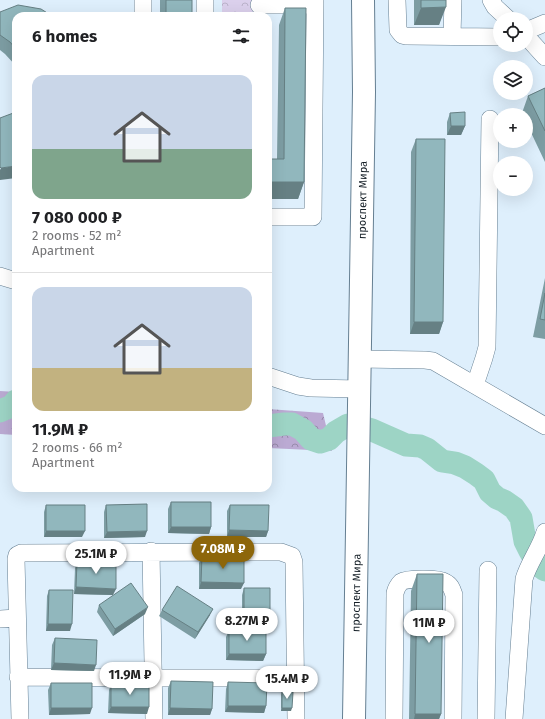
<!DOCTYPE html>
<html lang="en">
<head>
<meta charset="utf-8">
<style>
  body { margin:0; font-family:"Fira Sans",sans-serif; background:#f6f6f6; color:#202124; height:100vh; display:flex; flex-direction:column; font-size:15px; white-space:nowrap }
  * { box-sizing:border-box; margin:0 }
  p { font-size:13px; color:#757577 }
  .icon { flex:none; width:22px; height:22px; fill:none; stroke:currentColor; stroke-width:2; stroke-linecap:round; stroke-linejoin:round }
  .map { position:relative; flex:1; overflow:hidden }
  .panel { position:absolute; left:12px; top:12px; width:260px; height:480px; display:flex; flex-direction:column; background:#fff; border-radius:12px; box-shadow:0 4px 16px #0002 }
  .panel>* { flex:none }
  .controls { position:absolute; left:493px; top:12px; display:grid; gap:8px }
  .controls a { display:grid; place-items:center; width:40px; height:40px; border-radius:50%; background:#fff; box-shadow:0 4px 16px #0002; font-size:20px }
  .price { position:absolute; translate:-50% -34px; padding:0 9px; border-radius:14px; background:#fff; color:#222; font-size:13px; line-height:26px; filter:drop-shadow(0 1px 2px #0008) }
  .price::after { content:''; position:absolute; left:50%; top:24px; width:12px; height:9px; margin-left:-6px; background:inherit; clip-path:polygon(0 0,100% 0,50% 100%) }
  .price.selected { background:#8d660a; color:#fff }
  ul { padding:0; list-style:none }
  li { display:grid; align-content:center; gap:8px; height:212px; padding:0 20px }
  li+li { border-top:1px solid #e0e0e0 }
  li span { display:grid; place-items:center; height:124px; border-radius:12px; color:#555 }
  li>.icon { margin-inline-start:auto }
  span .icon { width:72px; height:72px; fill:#fffc; stroke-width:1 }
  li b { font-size:17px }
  h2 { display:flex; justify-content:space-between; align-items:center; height:48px; padding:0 20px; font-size:17px }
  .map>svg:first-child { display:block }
</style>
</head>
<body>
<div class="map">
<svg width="545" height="719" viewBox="0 0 545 719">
  <defs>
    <pattern id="forest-crowns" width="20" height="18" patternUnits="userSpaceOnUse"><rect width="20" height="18" fill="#bbaad3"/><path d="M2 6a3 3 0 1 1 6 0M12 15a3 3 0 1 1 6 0" fill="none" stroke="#978aab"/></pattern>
    <pattern id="park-crowns" width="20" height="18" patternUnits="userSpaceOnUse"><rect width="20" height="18" fill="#dbd0ec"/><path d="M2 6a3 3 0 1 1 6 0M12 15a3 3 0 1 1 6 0" fill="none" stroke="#bbb2ca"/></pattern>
  </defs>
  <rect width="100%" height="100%" fill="#deeffc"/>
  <path fill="url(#forest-crowns)" d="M0 391 16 392V435L0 434Z
    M268 409 323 413 332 451 268 448Z"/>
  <path fill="url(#park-crowns)" d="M222 0H253V16H222Z"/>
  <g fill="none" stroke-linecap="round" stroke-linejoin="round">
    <path stroke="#9dd4c5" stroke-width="23" d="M0 411 12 406 16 401
      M268 426 284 424H292L303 430 311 439 320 442 329 439 336 432 348 425 362 427 372 430 406 445 420 446 427 449 442 461 455 463 465 467 476 474 484 480 490 492 497 498 504 501 514 508 521 518 525 541 530 551 538 565 545 570"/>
    <g stroke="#657f92" stroke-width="18">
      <path id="minor" d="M397 0 398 30 402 35 406 36 500 37
        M491 0 495 7 508 19
        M259 5H315
        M143 16V0
        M205 16V0
        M526 31 545 23
        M452 36 453 0
        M526 36 545 57
        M268 217H313L315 0
        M0 276 16 281
        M359 359 425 360 433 361 545 426
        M268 376 298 386 311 388 359 389
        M475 385 484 358 487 347 490 119
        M151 551 154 719
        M0 619 17 618
        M18 677 153 678H296
        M20 719 16 559 17 555 21 553 281 552 292 556 294 562 296 719
        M394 719 395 593C396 589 398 585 401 582 407 578 439 578 445 582 451 585 452 589 454 595L453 719
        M486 719 488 570
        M514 719 524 579C529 562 540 549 545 532"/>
    </g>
    <g stroke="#657f92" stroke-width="24">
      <g id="major">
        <path id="s1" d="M354 719 364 92 363 0"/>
      </g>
    </g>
    <use href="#minor" stroke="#fff" stroke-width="17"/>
    <use href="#major" stroke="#fff" stroke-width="22"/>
  </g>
  <path fill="#7d9da3" d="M160 0H192V16H160Z
    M414 0H446L439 25H414Z
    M285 8 304 182 298 199H268V159H277L279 25Z
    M0 12 16 16V66L5 54 0 50Z
    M545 88V162L526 122V115H523L522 113 528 96Z
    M450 113 465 126 461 135H447V122Z
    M416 139 443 322 439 334H410L411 152Z
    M545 278V339L533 337Z
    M171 502 211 527 209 534 168 533V509Z
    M46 505 82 537H44V512Z
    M106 505 145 537 104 538V512Z
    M230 505 268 531 266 537H227V511Z
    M202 556 241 589H199V563Z
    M77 562 113 595 74 594 75 568Z
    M417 574 441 714 439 719H409L411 591Z
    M244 588 270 620 268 627H242V595Z
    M49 590 70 631H46L47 596Z
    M99 605 145 614 113 636 97 612Z
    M162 610 210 615 195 639 159 616Z
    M229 630 266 654 263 661 226 660V637Z
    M55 638 94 671 51 670 52 645Z
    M171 681 212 709 210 715H168V688Z
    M228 682 266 706 264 713 225 712 226 689Z
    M51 683 90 714 49 715 48 690Z
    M111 684 147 714 108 713 109 690Z
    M282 692 291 711H281V695Z"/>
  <path fill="#668084" d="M446 7 439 25H414L421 8Z
    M451 126H465L461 135H447Z
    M16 166V178L0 180V170L1 168Z
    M268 182H304L298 199H268Z
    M414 322H443L439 334H410Z
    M171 527H211L209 534 168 533Z
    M229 530 268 531 266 537H227Z
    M46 531H85L82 537H44Z
    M147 531 145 537 104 538 107 532Z
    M201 582 244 583 241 589H199Z
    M76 587 116 589 113 595 74 594Z
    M148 607 145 614 113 636 115 629Z
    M213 609 210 615 195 639 198 632Z
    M244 620H270L268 627H242Z
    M48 624H72L70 631H46Z
    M229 654H266L263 661 226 660Z
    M54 663 96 665 94 671 51 670Z
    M228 706H266L264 713 225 712Z
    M111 707H149L147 714 108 713Z
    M51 708H92L90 714 49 715Z
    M170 708 212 709 210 715H168Z
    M282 708H292L291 711H281Z
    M415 714H441L439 719H414Z"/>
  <path fill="#91b7bd" stroke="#668084" d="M166 0H192V16H166Z
    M421 0H446V7L421 8Z
    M18 5 41 9 52 16H16V49L10 42 0 35V12Z
    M285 8H306L304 182H268V159H284Z
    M545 88V131L528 96Z
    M16 112V166L1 168 0 167V118Z
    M465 112V126H451L450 113Z
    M416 139H445L443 322H414Z
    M545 293V320L540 319Z
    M171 502H211V527H171Z
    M147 504V531L107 532 106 505Z
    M46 505H85V531H46Z
    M230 505H269L268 531 229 530Z
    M202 556 244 557V583L201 582Z
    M77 562 116 563V589L76 587Z
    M417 574H443L441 714H415Z
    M131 583 148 607 115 629 99 605Z
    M177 586 213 609 198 632 162 610Z
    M244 588H270V620H244Z
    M49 590H73L72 624H48Z
    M229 630 266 631V654H229Z
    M55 638 97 640 96 665 54 663Z
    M171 681 213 682 212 709 170 708Z
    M228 682 267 683 266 706H228Z
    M51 683H92V708H51Z
    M111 684H149V707H111Z
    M282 692H293L292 708H282Z"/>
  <g text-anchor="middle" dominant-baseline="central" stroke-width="3.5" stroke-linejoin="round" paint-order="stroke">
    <g font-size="11" fill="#141e26" stroke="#f5faff">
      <text stroke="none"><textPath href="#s1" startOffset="519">проспект Мира</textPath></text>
      <text stroke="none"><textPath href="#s1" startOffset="126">проспект Мира</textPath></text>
    </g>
  </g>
</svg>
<div class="controls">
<a><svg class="icon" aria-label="locate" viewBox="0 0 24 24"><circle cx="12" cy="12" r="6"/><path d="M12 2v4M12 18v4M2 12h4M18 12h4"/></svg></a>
<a><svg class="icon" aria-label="layers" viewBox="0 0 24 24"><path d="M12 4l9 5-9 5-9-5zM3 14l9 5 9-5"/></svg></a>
<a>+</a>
<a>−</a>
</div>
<b class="price selected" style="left:223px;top:570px">7.08M ₽</b>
<b class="price" style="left:96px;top:575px">25.1M ₽</b>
<b class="price" style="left:247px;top:642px">8.27M ₽</b>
<b class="price" style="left:429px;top:644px">11M ₽</b>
<b class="price" style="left:130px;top:696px">11.9M ₽</b>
<b class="price" style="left:287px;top:700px">15.4M ₽</b>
<section class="panel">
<h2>6 homes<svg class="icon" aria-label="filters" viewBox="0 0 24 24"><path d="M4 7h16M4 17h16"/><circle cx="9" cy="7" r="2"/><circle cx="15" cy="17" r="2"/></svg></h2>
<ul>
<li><span style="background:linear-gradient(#c9d6e8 60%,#7fa58c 0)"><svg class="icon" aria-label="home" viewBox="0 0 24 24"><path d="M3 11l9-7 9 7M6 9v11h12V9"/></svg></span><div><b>7 080 000 ₽</b><p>2 rooms · 52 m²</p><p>Apartment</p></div></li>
<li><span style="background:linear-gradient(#c9d6e8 65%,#c2b280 0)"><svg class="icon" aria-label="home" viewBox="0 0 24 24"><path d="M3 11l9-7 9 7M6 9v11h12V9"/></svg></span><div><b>11.9M ₽</b><p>2 rooms · 66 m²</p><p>Apartment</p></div></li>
</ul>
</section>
</div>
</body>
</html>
